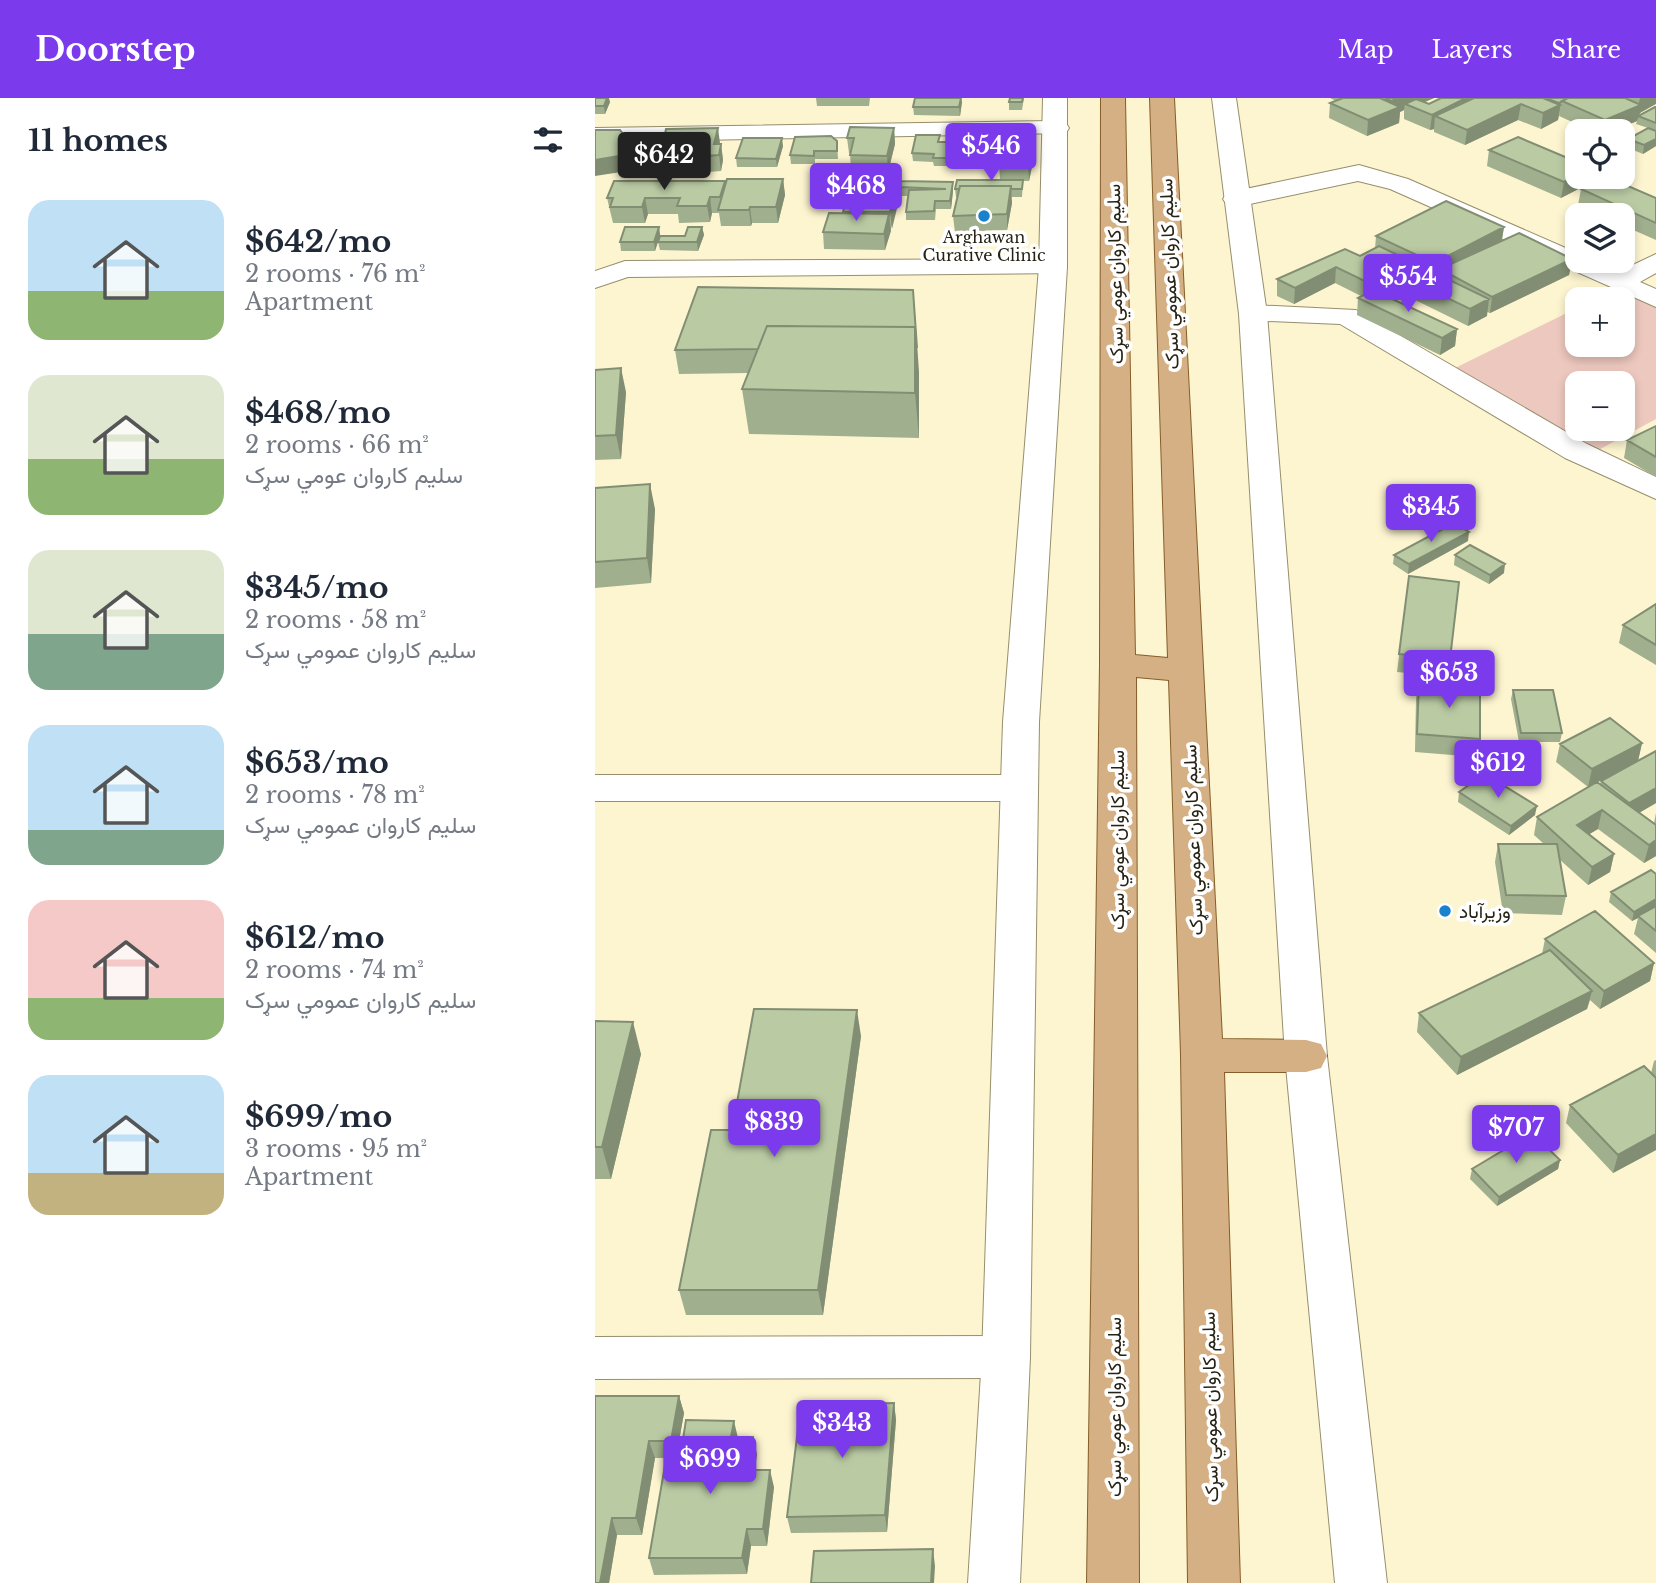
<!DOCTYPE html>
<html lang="en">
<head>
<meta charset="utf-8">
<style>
  body { margin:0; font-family:"Libre Baskerville",Vazirmatn,serif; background:#f6f6f7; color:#1f2937; height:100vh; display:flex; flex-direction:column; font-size:26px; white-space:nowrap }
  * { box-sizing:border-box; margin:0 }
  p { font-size:23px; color:#747a83 }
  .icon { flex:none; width:38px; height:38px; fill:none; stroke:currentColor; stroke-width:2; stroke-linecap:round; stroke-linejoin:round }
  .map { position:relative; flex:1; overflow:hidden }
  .drawer { display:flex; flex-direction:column; background:#fff; width:595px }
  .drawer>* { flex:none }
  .fabs { position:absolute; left:970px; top:21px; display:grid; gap:14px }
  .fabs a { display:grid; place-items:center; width:70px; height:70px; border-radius:14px; background:#fff; box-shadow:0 4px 10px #0003; font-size:35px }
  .price { position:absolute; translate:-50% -60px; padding:0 16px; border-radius:7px; background:#7c3aed; color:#fff; font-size:23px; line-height:46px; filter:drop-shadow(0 2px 4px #0008) }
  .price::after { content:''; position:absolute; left:50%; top:42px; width:21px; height:16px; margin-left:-10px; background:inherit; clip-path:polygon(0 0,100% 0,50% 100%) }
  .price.selected { background:#222; color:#fff }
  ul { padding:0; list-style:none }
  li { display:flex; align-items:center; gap:21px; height:175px; padding:0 28px }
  li span { display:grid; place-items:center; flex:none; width:196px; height:140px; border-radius:21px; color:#555 }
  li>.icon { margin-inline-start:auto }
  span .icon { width:84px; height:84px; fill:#fffc; stroke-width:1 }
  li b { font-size:30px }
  h2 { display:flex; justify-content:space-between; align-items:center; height:84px; padding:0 28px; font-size:30px }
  header { display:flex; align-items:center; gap:42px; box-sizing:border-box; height:98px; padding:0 35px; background:#7c3aed; color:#fff }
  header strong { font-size:33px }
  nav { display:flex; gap:38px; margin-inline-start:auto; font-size:24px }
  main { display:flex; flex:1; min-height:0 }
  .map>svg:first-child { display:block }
</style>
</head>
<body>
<header>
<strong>Doorstep</strong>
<nav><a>Map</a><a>Layers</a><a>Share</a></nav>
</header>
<main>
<section class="drawer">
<h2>11 homes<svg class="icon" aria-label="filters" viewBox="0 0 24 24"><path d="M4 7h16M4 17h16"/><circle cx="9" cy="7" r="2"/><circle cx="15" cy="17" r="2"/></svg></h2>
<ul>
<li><span style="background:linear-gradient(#bfe0f5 65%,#8fb573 0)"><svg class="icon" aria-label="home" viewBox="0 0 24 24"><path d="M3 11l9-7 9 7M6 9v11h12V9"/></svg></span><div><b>$642/mo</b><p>2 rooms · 76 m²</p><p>Apartment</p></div></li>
<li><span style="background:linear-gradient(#dfe7d0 60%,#8fb573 0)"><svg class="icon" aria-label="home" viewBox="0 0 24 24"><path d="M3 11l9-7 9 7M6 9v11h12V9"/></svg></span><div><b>$468/mo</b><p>2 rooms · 66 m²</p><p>سلیم کاروان عومي سړک</p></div></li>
<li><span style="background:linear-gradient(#dfe7d0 60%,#7fa58c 0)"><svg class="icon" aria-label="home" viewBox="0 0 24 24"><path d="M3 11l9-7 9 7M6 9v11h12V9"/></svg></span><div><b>$345/mo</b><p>2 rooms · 58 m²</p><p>سلیم کاروان عمومي سړک</p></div></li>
<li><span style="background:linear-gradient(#bfe0f5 75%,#7fa58c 0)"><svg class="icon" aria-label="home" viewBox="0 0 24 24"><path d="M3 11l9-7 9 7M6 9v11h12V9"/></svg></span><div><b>$653/mo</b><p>2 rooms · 78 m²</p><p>سلیم کاروان عمومي سړک</p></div></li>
<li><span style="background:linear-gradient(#f6c9c9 70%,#8fb573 0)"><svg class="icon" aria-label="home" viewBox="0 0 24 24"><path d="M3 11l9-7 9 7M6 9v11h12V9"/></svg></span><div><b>$612/mo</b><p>2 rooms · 74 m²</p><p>سلیم کاروان عمومي سړک</p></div></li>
<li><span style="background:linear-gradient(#bfe0f5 70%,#c2b280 0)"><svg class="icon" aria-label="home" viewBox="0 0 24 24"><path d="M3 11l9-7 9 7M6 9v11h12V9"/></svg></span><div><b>$699/mo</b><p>3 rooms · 95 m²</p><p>Apartment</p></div></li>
</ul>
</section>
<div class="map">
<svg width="1061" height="1485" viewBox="0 0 1061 1485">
  <rect width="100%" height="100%" fill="#fdf5d0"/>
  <path fill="#edc8be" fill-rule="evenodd" d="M1022 190 1061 210V321L998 355 852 274 982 210V247H1027V201H999ZM982 285H1027V331H982Z"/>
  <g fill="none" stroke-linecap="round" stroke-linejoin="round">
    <g stroke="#968e6c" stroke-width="2">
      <path id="street" d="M462 23 471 25 474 30 471 35 0 44V30Z
        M764 67 813 81 982 155V163H998L1023 174 1061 156V175L1045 184 1061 191V209L795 91 763 83 641 109 632 107 628 101 632 95 641 93Z
        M458 161 468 163 472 169 468 175 33 179 0 190V173L30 163Z
        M658 207 761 212 992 346 1061 379V401L970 360 745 226 648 222 644 216 648 210Z
        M0 677H423L436 681 442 690 436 699 423 703H0Z
        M411 1238 428 1244 435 1259 428 1274 411 1280 0 1281V1239Z"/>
    </g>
    <g stroke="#968e6c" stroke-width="2">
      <path id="secondary" d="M448 0H472V169L444 624 435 1259 425 1485H373L387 1259 408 624 444 169Z
        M617 0H641L672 216 732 958 792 1485H740L690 958 644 216Z"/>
    </g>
    <g stroke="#865d28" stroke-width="2">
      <path id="primary" d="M506 0H530L540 557 573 560 555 0H579L627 941 711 942 726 946 732 958 726 970 711 974H629L645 1485H593L586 957 574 582 541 579 544 1485H492L505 566Z"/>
    </g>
    <use href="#street" fill="#fff" fill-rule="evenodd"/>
    <use href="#secondary" fill="#fff" fill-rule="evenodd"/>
    <use href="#primary" fill="#d5b085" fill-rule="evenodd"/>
  </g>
  <path fill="#a0af8d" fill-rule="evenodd" d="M0 0 15 4 10 16H0Z
    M221 0H275L274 8H222Z
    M429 0 427 12H414V4Z
    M735 0H839L830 4 834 6 844 1V0H1061L1045 15 1044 17 1061 9V48L1048 56 1031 49 1033 41 1053 30 1041 26 1042 23 1019 33H997L964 18 965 12 963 22 946 31 923 22 870 47 839 34V31L835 32 809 21V12L805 14 804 25 772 38 734 20 735 5 741 3Z
    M367 4 365 18 319 17 318 9Z
    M299 30 300 46 293 74 256 73 255 55H254L252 40Z
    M71 31 126 46 128 62 126 73 76 77 74 61 76 51 73 52 70 36Z
    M366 42 425 43 439 59 434 83H428L427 99H416L417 105 412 132 360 134 358 118 362 99H361L360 91 405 82 404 65H393L392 71 371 70 370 58H366Z
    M242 43 243 61H220V66H196L195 57Z
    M345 44 357 52 354 68H339L338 64 318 63 317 55Z
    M188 48 182 69H142L141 60Z
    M894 52 982 79H994L993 86 966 100 892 68Z
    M188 81 190 97 183 125H157L156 128H126L124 115H117L115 124 84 125 83 116H53L50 125H18L12 100 131 86Z
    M304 83 358 93 356 111H341L340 122H311V114L313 98H305L290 152 229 151 228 134 248 115V114Z
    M986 91 1061 100V142L1027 127V117H1005L983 107Z
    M64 129 65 137 90 138 107 129 109 137 103 153 65 152 63 144 60 153H26L25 144Z
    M909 129 907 143 977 161 974 177 895 215 892 214V218L873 228 804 194 793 199 862 231 860 248 845 257 762 217 763 200 766 198 740 185 699 206 682 198V181L765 158 780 151 781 138Z
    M103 189 324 274V340L154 336 147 291 153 275 84 276 80 252Z
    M0 272 31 294 26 361 0 362Z
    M1061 328V379L1029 360 1032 342Z
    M0 390 60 411 56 485 0 490Z
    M873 443 813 476 798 466 799 457Z
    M860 457 909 475 894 486 859 467Z
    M814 478 855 561 853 579 802 574Z
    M1061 506V567L1024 545 1028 527Z
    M824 583 885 641 882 659 820 654 821 601Z
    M918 592 967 635 965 644H924L916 601Z
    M1047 645 1043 663 1061 653V705L1044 715 1059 725 1061 715V758L1049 765 1003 731 994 736 1019 756 1015 774 993 787 964 761 971 798 967 817 908 815 900 764 903 746H949L939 737 942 719 993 689 961 664 965 646ZM1033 669 1006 683 1005 686 1003 684Z
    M864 694 940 717 914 737 863 704Z
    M1061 776V855L1039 836 1043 820 1037 823 1014 804 1016 794Z
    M950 841 1059 865 1055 883 1005 911 995 902 992 911 862 977 822 934 824 915 947 856Z
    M0 923 46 956 16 1081H0Z
    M266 938 228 1217H91L84 1192 137 1032Z
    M1061 962V1052L1018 1075 971 1025 975 1007 1056 975 1059 963Z
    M965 1062 963 1071 902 1108 875 1081 877 1071Z
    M0 1298H84L89 1315 81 1360H60L47 1437H22L14 1485H0Z
    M299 1305 301 1322 292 1434 196 1435 192 1419Z
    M143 1339 162 1356 160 1372 179 1389 172 1448H156L152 1476 59 1477 54 1460 84 1367Z"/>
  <path fill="#828e73" d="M12 0H14L15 4 10 16 9 8Z
    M366 0 367 4 365 18 364 9Z
    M804 0H839L818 9 810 6 809 12 805 14 804 25 772 38 773 22 795 13 796 3Z
    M871 0H900L840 18 839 31 835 32 837 17Z
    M1045 0H1061V6L1045 15 1042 23 1019 33H1008L1010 22 1043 8Z
    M966 4 963 22 946 31 948 15Z
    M926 6 923 22 870 47 872 32Z
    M123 30 125 45 122 57 119 46Z
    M299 30 300 46 293 74 292 58Z
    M187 40 188 48 182 69 181 61Z
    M1061 41V48L1048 56 1049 47Z
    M357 44V52L354 68V60Z
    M438 44 439 59 434 83 433 67Z
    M126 46 128 62 126 73 124 57Z
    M38 49 41 65H38L39 72 0 78V62L32 50Z
    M393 49V65L392 71V55Z
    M982 78V79H994L993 86 966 100 969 84Z
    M188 81 190 97 183 125 181 109Z
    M304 82 305 98 297 131 295 114Z
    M358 84V93L356 111 355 103Z
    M416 88 417 105 412 132V116Z
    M115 99 117 115 115 124 112 108Z
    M50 100 53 116 50 125 47 109Z
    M155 109 157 125 156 128 154 112Z
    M294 116 296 133 290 152 289 136Z
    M64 129 65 137 60 153 59 144Z
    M107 129 109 137 103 153 102 144Z
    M909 129 906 145 845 171 844 177 837 181 839 165Z
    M977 161 974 177 895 215 897 199Z
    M741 169 740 185 699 206 700 190Z
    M805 177 804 194 781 206 782 189Z
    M894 201 892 218 873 228 875 211Z
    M320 215 324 274V340L320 295Z
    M862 231 860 248 845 257 847 240Z
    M26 270 31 294 26 361 21 337Z
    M55 386 60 411 56 485 52 460Z
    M874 434 873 443 813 476 814 466Z
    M910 466 909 475 894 486 895 477Z
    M1047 645 1043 663 993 689 997 671Z
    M1061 690V705L1030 723 1034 705Z
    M942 708 940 717 914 737 916 728Z
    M1007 712 1003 731 978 746 982 727Z
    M1061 742V758L1049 765 1054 747Z
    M1019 756 1015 774 993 787 997 769Z
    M1061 801V809L1043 818V820L1037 823 1039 814Z
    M1059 865 1055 883 1005 911 1009 893Z
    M997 893 992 911 862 977 866 959Z
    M262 912 266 938 228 1217 223 1192Z
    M38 924 46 956 16 1081 7 1049Z
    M1061 1036V1052L1018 1075 1023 1057Z
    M965 1062 963 1071 902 1108 904 1099Z
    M84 1298 89 1315 81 1360 76 1343Z
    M299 1305 301 1322 292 1434 290 1417Z
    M139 1323 143 1340 136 1339Z
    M158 1339 162 1356 157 1389 153 1372Z
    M54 1343 60 1360 47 1437 41 1420Z
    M175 1372 179 1389 172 1448 168 1431Z
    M17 1420 22 1437 14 1485H5Z
    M152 1431 156 1448 152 1476 147 1460Z
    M338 1451 340 1468 339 1485H336Z"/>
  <path fill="#bacba4" stroke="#828e73" stroke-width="2" d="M0 0H12L9 8H0Z
    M320 0H366L364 9H318Z
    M415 0H428L427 4H414Z
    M748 0H785L805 9 773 22 735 5Z
    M790 0H804L796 3Z
    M846 0H871L837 17 810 6 821 1 834 6Z
    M879 0H948L965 7 948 15 926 6 872 32 840 18Z
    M950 0H973L967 3 966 4 964 5Z
    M973 0H1030L1046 7 1010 22 967 3Z
    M1060 9H1061V25L1043 18Z
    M255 29 299 30 292 58 255 57 259 40H252Z
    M369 29 425 30 422 43 438 44 433 67 404 66 408 50 393 49 392 55H370L373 42H366Z
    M123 30 119 46H126L124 57 74 61 80 36H70L71 31Z
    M1053 30 1061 33V41L1049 47 1033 41Z
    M0 32H25L38 49 32 50 36 56 0 62Z
    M321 37H345L343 44H357L354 60H338L339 56 317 55Z
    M236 38 242 43V53H219V58L195 57 200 39Z
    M923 39 982 64V78L969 84 894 52Z
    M148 40H187L181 61 141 60Z
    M1012 79 1061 100V125L986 91Z
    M132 81H188L181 109H155L154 112H123Z
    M257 81 304 82 295 114H248Z
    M362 82H428L427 91H416V88H365L364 91H360Z
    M19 83H130L125 99H115L112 108H82L85 100H50L47 109H15L18 100H12Z
    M304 83 358 84 355 103H340L339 113 311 114 314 92 351 91 304 89Z
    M365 88H416L412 116 358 118Z
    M851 103 909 129 839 165 781 138Z
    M234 115 294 116 289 136 228 134Z
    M30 129H64L59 144H25Z
    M93 129H107L102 144H63L65 138H90Z
    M924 135 977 161 897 199 845 171Z
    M784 148 894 201 875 211 805 177 782 189 741 169 700 190 682 181 750 151 765 158Z
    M103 189 318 192 322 250 320 229 172 228 163 251 80 252Z
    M778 192 862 231 847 240 763 200Z
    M172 228 320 229V295L147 291Z
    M26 270 21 337 0 338V272Z
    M1061 328V359L1032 342Z
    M55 386 52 460 0 464V390Z
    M859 425 874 434 814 466 799 457Z
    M875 447 910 466 895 477 860 457Z
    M814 478 864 484 855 561 804 556Z
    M1061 506V547L1028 527Z
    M824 583 885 588V641L822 636Z
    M918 592H958L967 635H926Z
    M1015 620 1047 645 997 671 965 646Z
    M1061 653V690L1034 705 1006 683Z
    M890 676 942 708 916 728 864 694Z
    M1002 684 1061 727V742L1054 747 1007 712 982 727 1019 756 997 769 942 719Z
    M903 746H962L971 798 911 797Z
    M1056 772 1061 776V801L1039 814 1016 794Z
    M1061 808V833L1043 818Z
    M1000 813 1059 865 1009 893 950 841Z
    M955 852 997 893 866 959 824 915Z
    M159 911 262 912 223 1192H84L116 1032H137Z
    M0 923 38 924 7 1049H0Z
    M1049 968 1061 980V1036L1023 1057 975 1007Z
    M937 1035 965 1062 904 1099 877 1071Z
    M0 1298H84L76 1343H54L41 1420H17L5 1485H0Z
    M299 1305 290 1417 192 1419 206 1307Z
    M91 1322 139 1323 136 1339H158L153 1372H175L168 1431H152L147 1460H54L70 1367H84Z
    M338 1451 336 1485H216L219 1453Z"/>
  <g fill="#1a82cd" stroke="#fff" stroke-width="2.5">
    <circle cx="389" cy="118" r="7"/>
    <circle cx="850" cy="813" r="7"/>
  </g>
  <g text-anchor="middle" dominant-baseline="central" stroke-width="7" stroke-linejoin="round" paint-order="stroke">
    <g font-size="16" fill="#262315" stroke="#fff">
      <text x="389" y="139">Arghawan<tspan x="389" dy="18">Curative Clinic</tspan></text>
    </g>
    <g font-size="19" fill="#262315" stroke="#fff">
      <text transform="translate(520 176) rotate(-91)">سلیم کاروان عومي سړک</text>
      <text transform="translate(574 176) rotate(-92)">سلیم کاروان عمومي سړک</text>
      <text transform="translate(522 742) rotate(-90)">سلیم کاروان عومي سړک</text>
      <text transform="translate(598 742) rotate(-92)">سلیم کاروان عمومي سړک</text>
      <text transform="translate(519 1309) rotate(-90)">سلیم کاروان عومي سړک</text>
      <text transform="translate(615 1309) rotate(-91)">سلیم کاروان عمومي سړک</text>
    </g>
    <g font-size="19" fill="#262315" stroke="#fff" text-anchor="start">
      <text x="864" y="813">وزیرآباد</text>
    </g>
  </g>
</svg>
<div class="fabs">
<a><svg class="icon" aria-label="locate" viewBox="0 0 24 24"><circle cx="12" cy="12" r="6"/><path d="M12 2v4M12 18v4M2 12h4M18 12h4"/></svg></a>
<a><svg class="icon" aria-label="layers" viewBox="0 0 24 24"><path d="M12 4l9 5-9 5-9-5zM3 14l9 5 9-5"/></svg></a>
<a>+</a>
<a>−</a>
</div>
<b class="price" style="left:396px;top:85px">$546</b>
<b class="price selected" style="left:69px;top:94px">$642</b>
<b class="price" style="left:261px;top:125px">$468</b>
<b class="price" style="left:813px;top:216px">$554</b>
<b class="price" style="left:836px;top:446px">$345</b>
<b class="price" style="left:854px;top:612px">$653</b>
<b class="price" style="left:903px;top:702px">$612</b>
<b class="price" style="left:179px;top:1061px">$839</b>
<b class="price" style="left:921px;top:1067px">$707</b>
<b class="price" style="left:247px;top:1362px">$343</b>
<b class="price" style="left:115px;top:1398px">$699</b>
</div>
</main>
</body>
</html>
